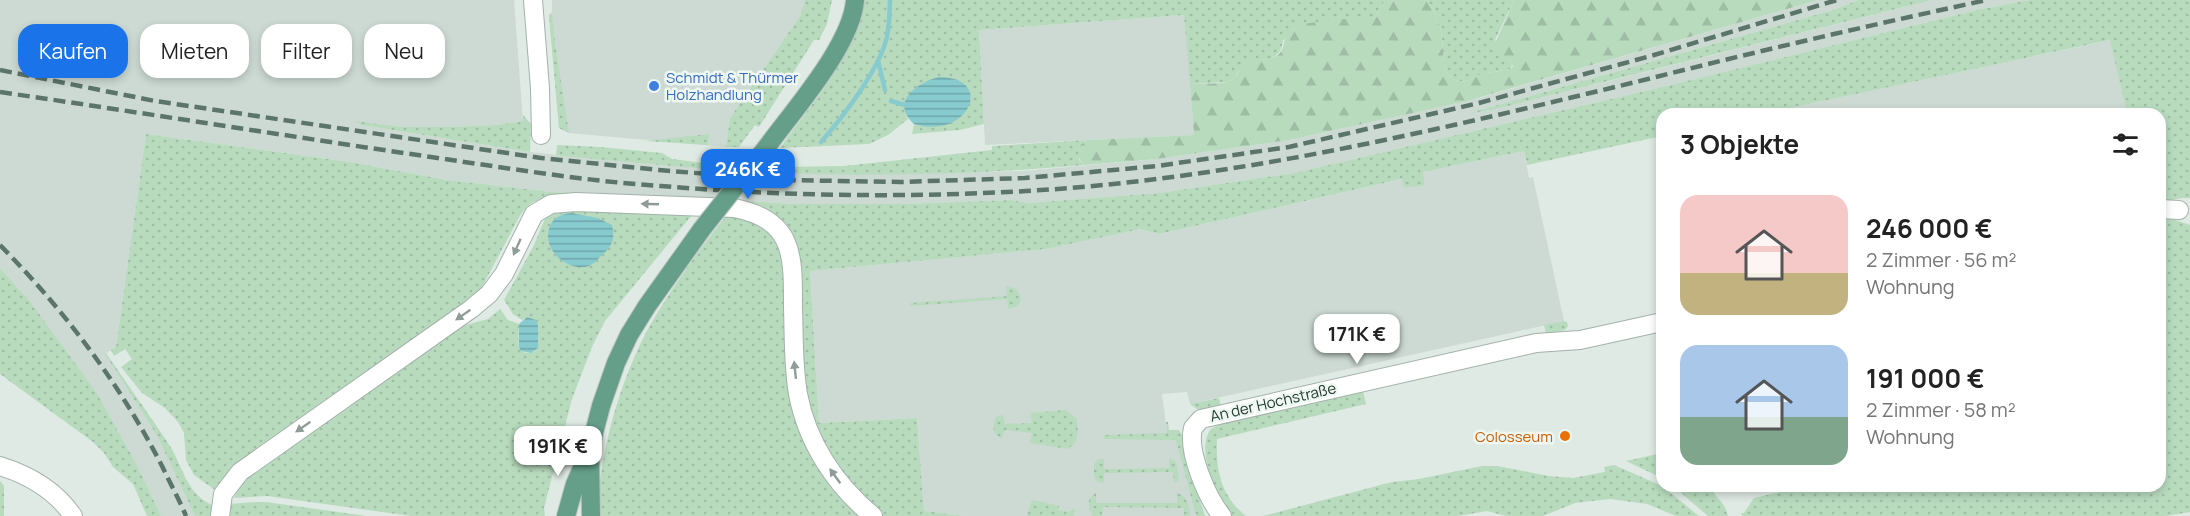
<!DOCTYPE html>
<html lang="de">
<head>
<meta charset="utf-8">
<style>
  body { margin:0; font-family:Manrope,sans-serif; background:#f2f2f2; color:#222; height:100vh; display:flex; flex-direction:column; font-size:22px; white-space:nowrap }
  * { box-sizing:border-box; margin:0 }
  p { font-size:20px; color:#767676 }
  .icon { flex:none; width:33px; height:33px; fill:none; stroke:currentColor; stroke-width:2; stroke-linecap:round; stroke-linejoin:round }
  .map { position:relative; flex:1; overflow:hidden }
  .panel { position:absolute; left:1656px; top:108px; width:510px; height:384px; display:flex; flex-direction:column; background:#fff; border-radius:18px; box-shadow:0 3px 9px #0003 }
  .panel>* { flex:none }
  .hud { position:absolute; left:18px; top:24px; width:570px; height:54px; display:flex; gap:12px }
  .price { position:absolute; translate:-50% -51px; padding:0 14px; border-radius:12px; background:#fff; color:#222; font-size:20px; line-height:39px; filter:drop-shadow(0 2px 3px #0008) }
  .price::after { content:''; position:absolute; left:50%; top:36px; width:18px; height:14px; margin-left:-9px; background:inherit; clip-path:polygon(0 0,100% 0,50% 100%) }
  .price.active { background:#1a73e8; color:#fff }
  ul { padding:0; list-style:none }
  li { display:flex; align-items:center; gap:18px; height:150px; padding:0 24px }
  li span { display:grid; place-items:center; flex:none; width:168px; height:120px; border-radius:18px; color:#555 }
  li>.icon { margin-inline-start:auto }
  span .icon { width:72px; height:72px; fill:#fffc; stroke-width:1 }
  li b { font-size:26px }
  h2 { display:flex; justify-content:space-between; align-items:center; height:72px; padding:0 24px; font-size:26px }
  .chip { padding:0 21px; border-radius:18px; background:#fff; box-shadow:0 3px 9px #0003; font-size:21px; line-height:54px }
  .chip.active { background:#1a73e8; color:#fff }
  .map>svg:first-child { display:block }
</style>
</head>
<body>
<div class="map">
<svg width="2190" height="516" viewBox="0 0 2190 516">
  <defs>
    <pattern id="grass-dots" width="8" height="8" patternUnits="userSpaceOnUse" patternTransform="scale(1.5)"><rect width="8" height="8" fill="#b8dbbe"/><path d="M2 2h.1M6 6h.1" fill="none" stroke="#9ebda4" stroke-width="1.8" stroke-linecap="round"/></pattern>
    <pattern id="forest-firs" width="22" height="20" patternUnits="userSpaceOnUse" patternTransform="scale(1.5)"><rect width="22" height="20" fill="#b8dbbe"/><path d="M5 1l3.5 6h-7zM16 11l3.5 6h-7z" fill="#9ebda4"/></pattern>
    <pattern id="water-rules" width="6" height="5" patternUnits="userSpaceOnUse" patternTransform="scale(1.5)"><rect width="6" height="5" fill="#88cbcf"/><path d="M0 2.5h6" fill="none" stroke="#6fa6a8"/></pattern>
  </defs>
  <rect width="100%" height="100%" fill="#dfeae4"/>
  <path fill="#cddad3" d="M0 0H514L523 121 496 125 452 127H402L355 122 361 125 530 152 658 165 783 173 900 174 1023 171 1156 159 1289 140 1479 98 1818 0H1859L1833 10 1474 112 1492 110 1658 69 1932 0H2030L1981 9 1662 87 1294 173 1159 193 1028 203 1012 200 900 204H792L672 196 552 192 447 180 350 162 146 134 116 347 105 354 156 434 195 516H161L139 469 61 346 29 300 0 268Z
    M552 0H805L800 16 730 118 726 147 569 133 559 128 549 15 552 13Z
    M1185 15 1194 135 985 145 979 30Z
    M2111 40 2127 114H1762L1902 84Z
    M1524 151 1529 178 1533 177 1564 321 1190 404 1187 392 1162 394 1167 432H1179L1204 516H966L924 511 917 418 819 423 810 271 1046 249 1141 229 1159 234 1403 179 1425 185 1423 172Z"/>
  <path fill="url(#grass-dots)" d="M805 0H832L827 24 819 40H814L759 127 755 125 739 147H726L730 118 800 16Z
    M863 0H1385L1375 17 1372 19H1335L1283 40C1280 72 1247 50 1234 79L1227 82 1190 84 1184 15 979 30 984 124 960 130 912 134 914 124 921 126 969 92 960 82 906 115 908 119 888 135 869 144 780 148C812 102 855 57 863 0Z
    M1426 0H1514L1495 40 1512 63 1511 69C1500 71 1489 72 1479 75 1474 77 1470 80 1466 81 1440 84 1444 54 1442 38 1440 24 1436 10 1426 0Z
    M1859 0H1932L1492 110 1470 113 1833 10Z
    M2030 0H2190V198H2183L2160 202V114H2127L2110 40 1762 114H1662V136L1527 165 1524 151 1423 172 1425 185 1404 188 1402 179 1159 234 1141 229 1046 249 810 271 819 423 917 418 924 511 966 516H880L847 485 806 410 797 264 775 219 553 197C535 198 527 204 518 219L480 291 215 490 194 475 186 460 184 433 178 422 165 408 142 393 121 367 132 359 125 349 114 356 111 350 116 347 146 134 350 162 447 180 552 192 672 196 792 204H900L1012 200 1028 203 1159 193 1294 173 1662 87 1981 9Z
    M552 13 555 43 569 133 559 128 549 15Z
    M523 115 531 124 530 152 361 125 354 121 402 127H452L496 125 523 121Z
    M709 134 708 145 645 141Z
    M1089 140 1080 145 1079 160 1084 165C985 174 884 177 783 173 707 170 632 163 556 155L557 145 600 147 662 153 672 159 711 164 783 167 844 166 992 150V146Z
    M562 208 692 215 605 321 592 347 572 399 544 508 545 516H411L267 496 234 498 239 487 249 477 462 326 488 319 500 309 508 320 519 324C519 338 514 359 535 351L538 347V325L527 317 522 320 513 314 504 300 534 245 546 216Z
    M730 211 754 216 785 248 794 397 867 516H597C599 451 623 367 658 312 679 277 704 243 730 211Z
    M2160 215 2190 225V512L2166 516H1742L1741 513H1744L1754 498 1805 486H2160Z
    M0 268 29 300 96 392 139 469 161 516H147L133 484 113 467 104 453 93 442 0 374Z
    M1006 286 1016 289 1021 297 1020 303 1017 306 1008 309 1007 299 910 306V303L1007 296Z
    M1564 321 1567 322 1568 326 1565 330 1546 334 1544 325Z
    M106 353C127 384 149 414 170 446 183 467 186 493 212 505L216 516H195L156 434 105 354Z
    M1363 391 1366 404 1217 439C1216 470 1220 495 1246 516H1231C1216 499 1195 449 1211 429L1222 423Z
    M1219 398 1221 407 1200 411 1190 404Z
    M1066 410 1077 419C1078 432 1080 441 1068 449L1030 443 1032 433 1005 430 1002 438C991 436 992 424 997 416L1003 415 1005 424 1032 423 1030 413Z
    M1166 422H1168L1169 430H1179L1182 435 1189 465 1205 516H1196L1176 440 1104 439V435L1167 433Z
    M1662 453V478L1626 461Z
    M1169 458 1176 461 1179 480 1174 483 1173 472 1104 473V483L1099 482 1094 477V464L1099 459H1104V469L1169 468Z
    M1614 465 1662 486 1699 516H1676L1647 504 1610 499 1575 503 1543 516H1506L1487 511 1458 516H1263L1392 482 1419 479 1482 466H1497L1549 476 1573 478 1605 472 1604 467Z
    M0 481 4 486V516H0Z
    M1673 486H1712C1715 501 1724 498 1728 516H1708Z
    M1096 492V503H1177V493C1187 495 1189 505 1190 514L1189 516H1184V508L1103 507 1102 516H1093L1089 509V499Z
    M1032 500 1059 506 1058 510 1070 512 1072 509H1075L1074 516H1027Z
    M255 502H266L367 516H228L230 504Z"/>
  <path fill="url(#forest-firs)" d="M1385 0H1426C1436 10 1440 24 1442 38 1444 54 1440 84 1466 81 1470 80 1474 77 1478 75 1489 72 1500 71 1511 69L1513 66 1510 60C1500 58 1496 56 1494 46L1514 0H1818L1467 101 1289 140 1156 159 1084 165C1078 159 1077 154 1080 145L1089 140 1194 135 1190 84C1199 83 1225 85 1232 80 1240 74 1239 64 1251 61 1260 59 1270 61 1278 55 1287 47 1282 34 1291 26L1336 19H1372L1375 17Z"/>
  <path fill="url(#water-rules)" d="M939 77C996 77 969 141 914 124 889 102 918 82 939 77Z
    M571 213 598 218 612 225C615 237 613 246 603 254 599 258 594 264 589 266 566 273 539 247 551 224 555 216 564 214 571 213Z
    M527 317 536 320 538 325V348L531 353 521 351 519 347V324Z"/>
  <g fill="none" stroke-linecap="round" stroke-linejoin="round">
    <path stroke="#88cbcf" stroke-width="4.5" d="M878 61 885 90
      M891 101 905 105
      M821 142C843 117 879 70 887 37 889 25 890 12 890 0"/>
    <g stroke="#a2b2aa" stroke-width="20">
      <path id="minor" d="M533 0 540 88 541 135
        M2160 209 2179 210
        M0 466C29 475 56 491 73 516
        M220 516 223 494 240 472 471 309 489 294 504 274 534 214 551 204 576 202 734 208C795 220 793 256 793 308 794 336 793 365 798 394 807 442 835 485 873 516
        M1222 516C1207 498 1187 451 1193 428L1201 419 1536 343 1580 340 1662 322"/>
    </g>
    <g stroke="#bcc4c1" stroke-width="20">
      <path id="major" d="M766 148C793 111 852 45 855 0
        M590 457 591 516
        M566 516 575 484 589 452 601 406 616 363 629 335 647 306 702 229"/>
    </g>
    <use href="#minor" stroke="#fff" stroke-width="18"/>
    <use href="#major" stroke="#659f8a" stroke-width="18"/>
    <path stroke="#5b756b" stroke-width="4.5" stroke-dasharray="12 6" stroke-linecap="butt" d="M0 70 155 101 541 158 659 170 781 180 900 182 1025 178 1157 166 1289 147 1479 103 1654 55 1837 0
      M0 92C144 113 287 136 431 157 507 168 584 181 661 186 782 196 904 198 1026 191 1239 179 1446 128 1652 78 1763 50 1875 24 1987 0
      M0 245C65 311 120 384 162 466 170 483 179 499 186 516"/>
    <g stroke="#bcc4c1" stroke-width="20" stroke-linecap="butt">
      <path id="major-bridge" d="M702 229 766 148"/>
    </g>
    <use href="#major-bridge" stroke="#659f8a" stroke-width="18"/>
  </g>
  <defs><path id="oneway-solid" d="M-6-.8H1V-3.2L6.5 0L1 3.2V.8H-6Z" transform="scale(1.5)"/></defs>
  <g fill="#909c98">
    <use href="#oneway-solid" transform="translate(650 204) rotate(-178)"/>
    <use href="#oneway-solid" transform="translate(517 247) rotate(114)"/>
    <use href="#oneway-solid" transform="translate(463 315) rotate(145)"/>
    <use href="#oneway-solid" transform="translate(795 370) rotate(-96)"/>
    <use href="#oneway-solid" transform="translate(303 427) rotate(145)"/>
    <use href="#oneway-solid" transform="translate(835 476) rotate(-126)"/>
  </g>
  <circle fill="#3f7fe0" stroke="#eff7f2" stroke-width="2" cx="654" cy="86" r="6"/>
  <circle fill="#e8710a" stroke="#eff7f2" stroke-width="2" cx="1565" cy="436" r="6"/>
  <g text-anchor="middle" dominant-baseline="central" stroke-width="5" stroke-linejoin="round" paint-order="stroke">
    <g font-size="15" fill="#366cbe" stroke="#eff7f2" text-anchor="start">
      <text x="666" y="77">Schmidt &amp; Thürmer<tspan x="666" dy="17">Holzhandlung</tspan></text>
    </g>
    <g font-size="15" fill="#213a30" stroke="#eff7f2">
      <text transform="translate(1273 402) rotate(-13)">An der Hochstraße</text>
    </g>
    <g font-size="15" fill="#c56008" stroke="#eff7f2" text-anchor="end">
      <text x="1553" y="436">Colosseum</text>
    </g>
  </g>
</svg>
<b class="price active" style="left:748px;top:200px">246K €</b>
<b class="price" style="left:1357px;top:365px">171K €</b>
<b class="price" style="left:558px;top:477px">191K €</b>
<div class="hud">
<a class="chip active">Kaufen</a>
<a class="chip">Mieten</a>
<a class="chip">Filter</a>
<a class="chip">Neu</a>
</div>
<section class="panel">
<h2>3 Objekte<svg class="icon" aria-label="filters" viewBox="0 0 24 24"><path d="M4 7h16M4 17h16"/><circle cx="9" cy="7" r="2"/><circle cx="15" cy="17" r="2"/></svg></h2>
<ul>
<li><span style="background:linear-gradient(#f6c9c9 65%,#c2b280 0)"><svg class="icon" aria-label="home" viewBox="0 0 24 24"><path d="M3 11l9-7 9 7M6 9v11h12V9"/></svg></span><div><b>246 000 €</b><p>2 Zimmer · 56 m²</p><p>Wohnung</p></div></li>
<li><span style="background:linear-gradient(#a9c7e8 60%,#7fa58c 0)"><svg class="icon" aria-label="home" viewBox="0 0 24 24"><path d="M3 11l9-7 9 7M6 9v11h12V9"/></svg></span><div><b>191 000 €</b><p>2 Zimmer · 58 m²</p><p>Wohnung</p></div></li>
</ul>
</section>
</div>
</body>
</html>
